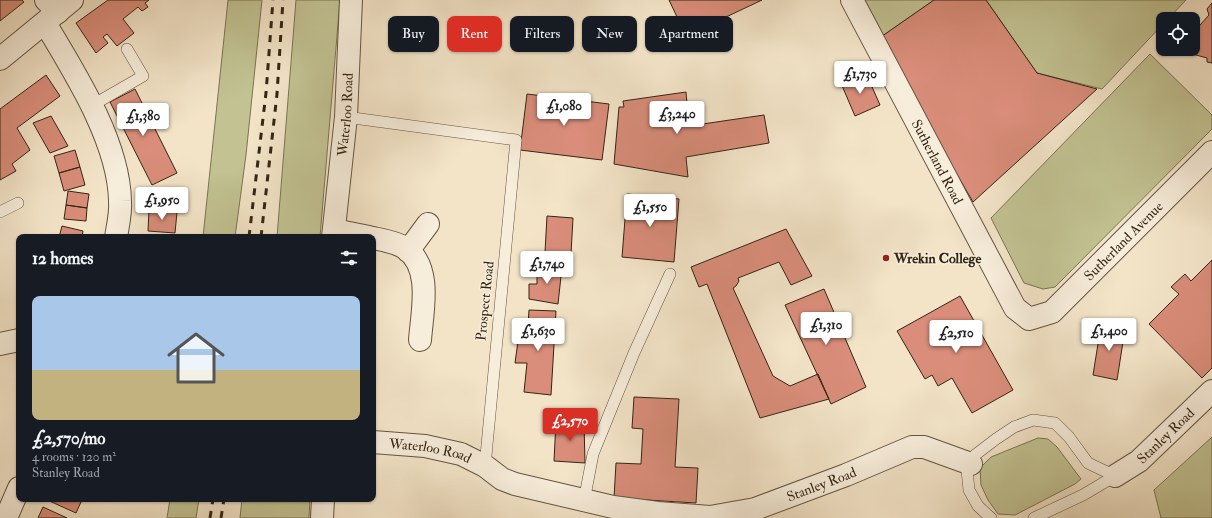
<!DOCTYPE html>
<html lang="en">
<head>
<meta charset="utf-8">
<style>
  body { margin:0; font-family:"IM FELL Double Pica",serif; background:#242831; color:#f1f3f6; height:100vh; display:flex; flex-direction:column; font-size:15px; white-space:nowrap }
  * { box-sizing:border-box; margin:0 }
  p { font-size:13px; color:#9ea1a6 }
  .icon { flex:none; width:22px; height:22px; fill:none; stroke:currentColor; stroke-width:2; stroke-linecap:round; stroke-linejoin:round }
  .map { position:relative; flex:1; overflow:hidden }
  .sheet { position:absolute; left:16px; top:234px; width:360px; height:268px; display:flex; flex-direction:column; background:#171b24; border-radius:8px; box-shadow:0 1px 3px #0004 }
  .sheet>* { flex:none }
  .top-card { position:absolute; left:388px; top:16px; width:380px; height:36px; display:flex; gap:8px }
  .fabs { position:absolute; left:1156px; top:12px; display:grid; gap:8px }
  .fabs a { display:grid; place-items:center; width:44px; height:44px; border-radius:8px; background:#171b24; box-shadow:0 1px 3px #0004; font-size:20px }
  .price { position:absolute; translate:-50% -34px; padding:0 9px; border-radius:4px; background:#fff; color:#222; font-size:13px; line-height:26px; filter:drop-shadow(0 1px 2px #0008) }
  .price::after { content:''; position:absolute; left:50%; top:24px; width:12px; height:9px; margin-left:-6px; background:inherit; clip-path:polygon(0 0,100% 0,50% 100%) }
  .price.current { background:#d93025; color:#fff }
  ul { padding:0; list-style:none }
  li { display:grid; align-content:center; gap:8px; height:212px; padding:0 16px }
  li+li { border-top:1px solid #363941 }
  li span { display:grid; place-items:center; height:124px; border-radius:8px; color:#555 }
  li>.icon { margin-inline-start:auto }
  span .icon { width:72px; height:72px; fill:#fffc; stroke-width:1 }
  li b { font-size:17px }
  h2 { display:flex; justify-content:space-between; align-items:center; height:48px; padding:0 16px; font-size:17px }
  .pill { padding:0 14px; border-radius:8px; background:#171b24; box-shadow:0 1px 3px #0004; font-size:14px; line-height:36px }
  .pill.current { background:#d93025; color:#fff }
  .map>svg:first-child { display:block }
</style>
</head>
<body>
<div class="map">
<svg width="1212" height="518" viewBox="0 0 1212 518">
  <rect width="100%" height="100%" fill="#f3e4c8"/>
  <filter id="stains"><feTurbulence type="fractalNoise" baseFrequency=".005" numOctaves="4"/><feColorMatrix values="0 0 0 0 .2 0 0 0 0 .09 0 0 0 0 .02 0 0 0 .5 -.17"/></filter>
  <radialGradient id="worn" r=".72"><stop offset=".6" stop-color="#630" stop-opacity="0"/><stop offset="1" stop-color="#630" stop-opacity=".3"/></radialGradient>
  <path fill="#c2c292" stroke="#7a7453" d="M228 0H262L246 155 235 237H203Z
    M296 0H340L320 237H277Z
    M858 0H934L878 39Z
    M986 0H1186L1168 19H1163V24L1102 89 1037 73Z
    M1150 54 1212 115V129L1055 287 1043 289 1024 283 991 218Z
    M1212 437V518H1161L1154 490Z
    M1038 438 1048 439 1057 447 1081 479 1075 484 1015 515 998 514 988 500 981 485 980 468 991 457Z
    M170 499H199L196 518H167Z
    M242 499H310L309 518H240Z"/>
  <path fill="#d98d7a" stroke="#332514" d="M0 0H22L24 2 0 21Z
    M108 0H149L145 3 148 7 142 11 138 7 123 19 134 33 117 46 107 34 103 37 108 43 96 53 76 23Z
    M669 0H762L686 36Z
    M934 0H986L1037 73 1097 89 973 202 878 39Z
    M1212 3V63L1207 62V58L1185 52V49H1193V33L1209 15 1207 9Z
    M46 75 60 96 17 128 30 150 12 164 16 171 0 180V109Z
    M853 75 857 85 869 80 880 105 855 116 840 81Z
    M135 89 177 173 152 185 110 102Z
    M686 92 689 126 764 115 769 143 686 157 688 177 614 164 619 107H624L623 101Z
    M527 94 609 104 602 160 520 150Z
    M51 116 68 146 50 153 33 123Z
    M75 150 80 167 59 173 54 156Z
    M80 167 85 185 64 191 59 173Z
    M151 189 178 191 177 212 149 210Z
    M68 191 89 194 87 208 66 205Z
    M627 194 679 199 674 262 622 257Z
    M66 205 87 208 86 221 64 219Z
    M149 210 177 212 175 233 148 231Z
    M547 216 573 218 571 254 545 252Z
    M62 226 83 231 82 237H59Z
    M786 229 812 276 791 285 779 262 738 278 739 281 736 286 733 288 773 376 790 386 818 374 829 399 760 418 707 284 699 287 691 267Z
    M1212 260V368L1202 378 1149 324 1179 294 1171 287 1185 274 1191 281Z
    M537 265 562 267 558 304 529 299V284H537Z
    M824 289 866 387 831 404 785 305Z
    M960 296 1013 390 972 413 952 378 938 386 932 375 925 379 897 331Z
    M529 310 556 311 551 395 524 392 527 363H515L518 341H527Z
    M1101 325 1125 329 1117 380 1093 375Z
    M634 397 679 399 675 467 698 468 696 503 614 498 616 463 641 464 643 429 632 428Z
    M556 421 584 422 585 463 554 461Z
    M45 499H76L81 502 76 513Z
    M43 507 67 518H38Z"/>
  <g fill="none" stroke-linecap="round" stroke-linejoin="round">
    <g stroke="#635541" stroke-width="12">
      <path id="service" d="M91 106 143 76 127 49
        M346 117 516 140 485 466
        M0 212 18 203
        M584 501 593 454 634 353 670 274
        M991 518 978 506 969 490 967 470 975 455 996 439 1014 427 1033 420 1055 423 1069 437 1088 463 1115 476
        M1034 518 1083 495 1115 476"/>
    </g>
    <g stroke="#635541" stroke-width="24">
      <g id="minor">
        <path d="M46 0 58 12"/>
        <path id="s1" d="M852 0 1015 308 1029 319 1052 312 1212 152"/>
        <path d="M45 23C75 73 119 142 120 201 121 213 118 225 116 237"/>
        <path d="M334 230 369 237"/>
        <path id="s2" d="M333 237 346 117 351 0"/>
        <path d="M373 238C383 240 396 242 405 248 433 267 422 312 420 340"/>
        <path d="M408 251 428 224"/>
        <path d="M0 344 19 340"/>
        <path id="s3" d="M373 442 425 446 461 454 485 466 502 479 515 484 613 507 658 513 710 517 755 509 846 475 912 447H924L971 464"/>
        <path id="s4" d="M1115 476 1139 461 1212 391"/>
        <path d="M6 518 19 488"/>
        <path d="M322 518 323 499"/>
      </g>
    </g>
    <g stroke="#635541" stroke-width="24">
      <path id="tertiary" d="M0 59 72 0"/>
    </g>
    <use href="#service" stroke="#f7eddb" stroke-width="11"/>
    <use href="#minor" stroke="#f7eddb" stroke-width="22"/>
    <use href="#tertiary" stroke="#f7eddb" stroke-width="22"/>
    <path stroke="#332514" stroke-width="3" stroke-dasharray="7 7" stroke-linecap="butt" d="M249 237 266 93 273 0
      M261 237 277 94 283 0
      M210 518 213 499
      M221 518 224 499"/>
  </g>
  <circle fill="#8f2418" stroke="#f7eddb" stroke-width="1.5" cx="886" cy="258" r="4"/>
  <g text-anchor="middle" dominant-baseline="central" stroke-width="3" stroke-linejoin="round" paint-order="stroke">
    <g font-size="14" fill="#332514" stroke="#f7eddb">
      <text stroke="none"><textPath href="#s2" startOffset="123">Waterloo Road</textPath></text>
      <text stroke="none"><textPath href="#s1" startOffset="183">Sutherland Road</textPath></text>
      <text stroke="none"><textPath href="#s1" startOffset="491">Sutherland Avenue</textPath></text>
      <text transform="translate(485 301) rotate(-84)">Prospect Road</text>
      <text stroke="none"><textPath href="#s4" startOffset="65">Stanley Road</textPath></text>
      <text stroke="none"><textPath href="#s3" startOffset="58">Waterloo Road</textPath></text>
      <text stroke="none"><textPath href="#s3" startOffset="466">Stanley Road</textPath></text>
    </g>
    <g font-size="14" font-weight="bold" fill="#332514" stroke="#f7eddb" text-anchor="start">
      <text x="894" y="258">Wrekin College</text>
    </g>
  </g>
  <rect width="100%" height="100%" filter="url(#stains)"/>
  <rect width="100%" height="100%" fill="url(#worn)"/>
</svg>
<div class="fabs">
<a><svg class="icon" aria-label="locate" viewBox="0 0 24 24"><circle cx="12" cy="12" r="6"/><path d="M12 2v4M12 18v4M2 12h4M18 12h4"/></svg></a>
</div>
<b class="price" style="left:860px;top:95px">£1,730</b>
<b class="price" style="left:564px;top:127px">£1,080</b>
<b class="price" style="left:677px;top:135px">£3,240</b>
<b class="price" style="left:143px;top:137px">£1,380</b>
<b class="price" style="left:162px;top:221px">£1,950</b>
<b class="price" style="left:650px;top:228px">£1,550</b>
<b class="price" style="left:547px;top:285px">£1,740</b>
<b class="price" style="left:826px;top:346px">£1,310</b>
<b class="price" style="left:538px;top:352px">£1,630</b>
<b class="price" style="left:1109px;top:352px">£1,400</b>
<b class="price" style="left:956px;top:354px">£2,510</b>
<b class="price current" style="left:570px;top:442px">£2,570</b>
<div class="top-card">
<a class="pill">Buy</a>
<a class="pill current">Rent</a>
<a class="pill">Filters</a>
<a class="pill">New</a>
<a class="pill">Apartment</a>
</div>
<section class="sheet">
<h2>12 homes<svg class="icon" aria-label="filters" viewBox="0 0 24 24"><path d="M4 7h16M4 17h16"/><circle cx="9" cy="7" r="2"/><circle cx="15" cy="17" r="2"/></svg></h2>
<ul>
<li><span style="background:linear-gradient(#a9c7e8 60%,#c2b280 0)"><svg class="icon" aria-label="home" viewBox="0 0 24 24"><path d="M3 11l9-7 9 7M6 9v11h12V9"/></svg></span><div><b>£2,570/mo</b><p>4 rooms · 120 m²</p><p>Stanley Road</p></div></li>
</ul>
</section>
</div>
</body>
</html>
